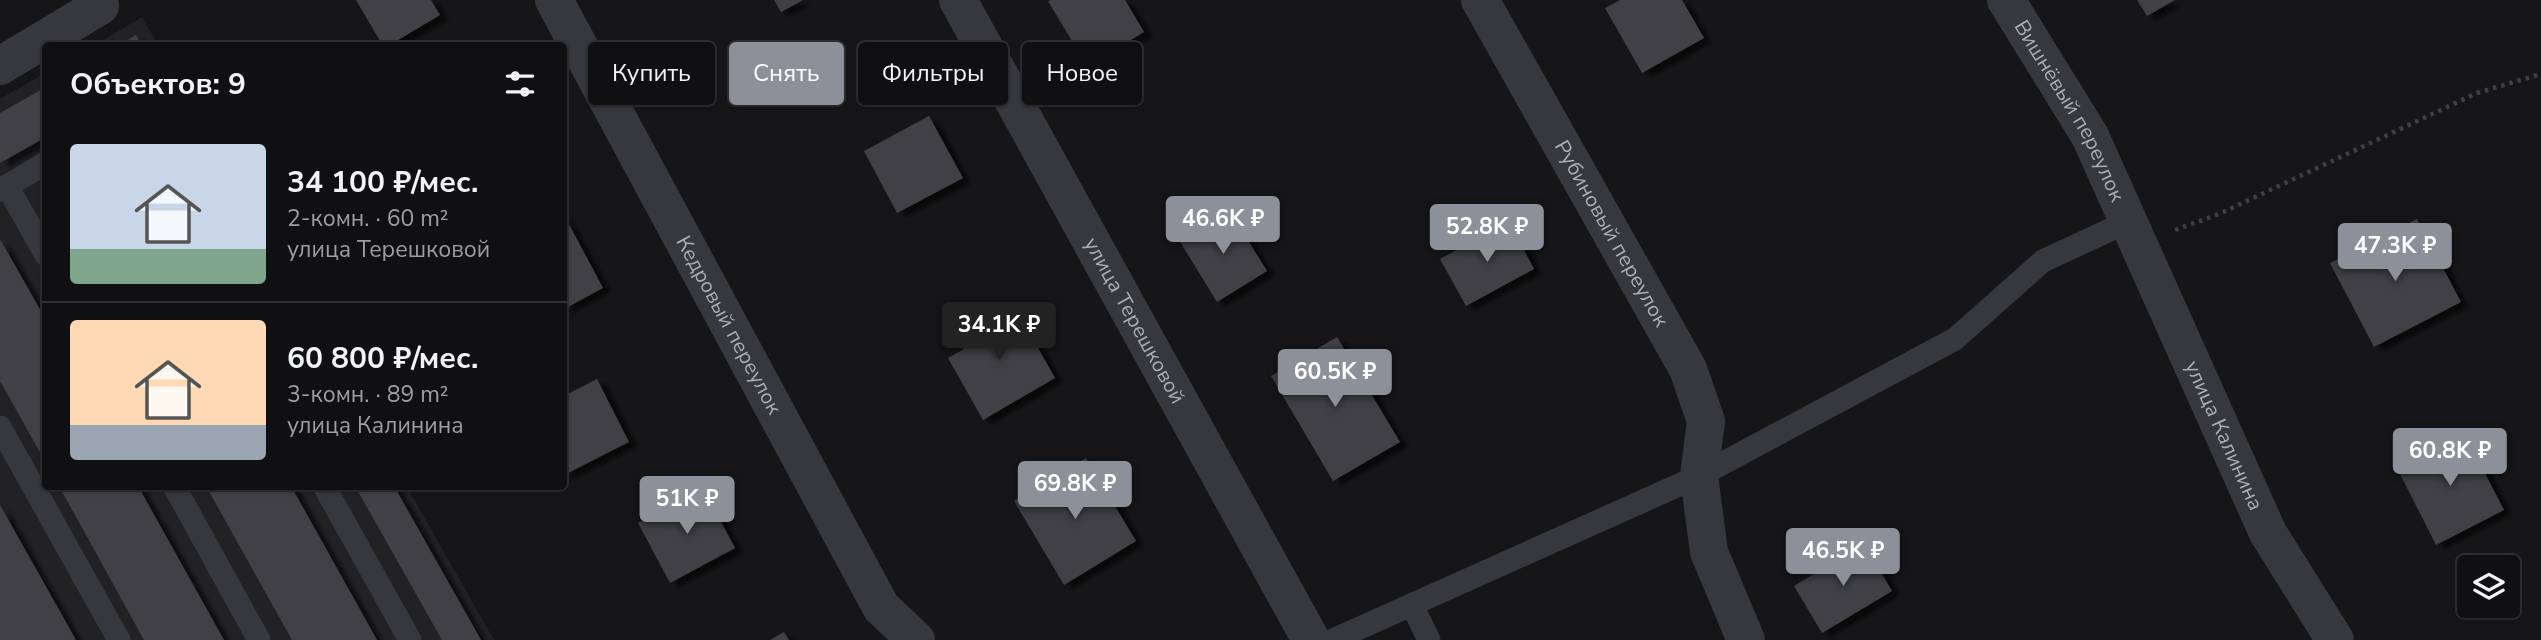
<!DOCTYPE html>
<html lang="ru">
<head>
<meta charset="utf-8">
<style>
  body { margin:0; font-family:"Nunito Sans",sans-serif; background:#1e1e20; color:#f1f3f6; height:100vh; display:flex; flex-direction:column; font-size:26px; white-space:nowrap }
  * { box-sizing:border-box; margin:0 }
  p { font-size:23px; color:#9c9d9f }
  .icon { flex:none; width:38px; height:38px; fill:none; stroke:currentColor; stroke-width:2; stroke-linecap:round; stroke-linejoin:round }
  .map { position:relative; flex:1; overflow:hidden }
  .drawer { position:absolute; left:42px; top:42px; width:525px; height:448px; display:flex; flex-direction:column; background:#101012; border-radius:7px; box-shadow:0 2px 5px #0004,0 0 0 2px #303032 }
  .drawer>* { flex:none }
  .guide { position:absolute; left:588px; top:42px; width:665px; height:63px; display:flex; gap:14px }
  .buttons { position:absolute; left:2457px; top:555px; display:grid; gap:14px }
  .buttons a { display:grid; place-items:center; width:63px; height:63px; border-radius:7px; background:#101012; box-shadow:0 2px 5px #0004,0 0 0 2px #303032; font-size:35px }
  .price { position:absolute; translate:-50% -60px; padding:0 16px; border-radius:7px; background:#8c9099; color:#fff; font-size:23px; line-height:46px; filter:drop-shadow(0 2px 4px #0008) }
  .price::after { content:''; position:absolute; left:50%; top:42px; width:21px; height:16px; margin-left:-10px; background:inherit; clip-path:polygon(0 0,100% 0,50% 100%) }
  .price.selected { background:#222; color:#fff }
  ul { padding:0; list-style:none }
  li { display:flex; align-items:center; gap:21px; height:175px; padding:0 28px }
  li+li { border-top:2px solid #303032 }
  li span { display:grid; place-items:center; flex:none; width:196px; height:140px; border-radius:7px; color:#555 }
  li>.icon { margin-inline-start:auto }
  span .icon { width:84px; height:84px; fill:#fffc; stroke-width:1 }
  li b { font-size:30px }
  h2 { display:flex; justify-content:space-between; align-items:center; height:84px; padding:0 28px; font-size:30px }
  .chip { padding:0 24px; border-radius:7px; background:#101012; box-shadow:0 2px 5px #0004,0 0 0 2px #303032; font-size:24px; line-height:63px }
  .chip.selected { background:#8c9099; color:#fff }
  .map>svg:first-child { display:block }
</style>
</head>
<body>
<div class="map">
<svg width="2541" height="640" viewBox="0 0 2541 640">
  <defs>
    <filter id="shadow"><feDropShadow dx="8" dy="4.5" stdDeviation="2" flood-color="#0009"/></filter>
  </defs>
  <rect width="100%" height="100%" fill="#161618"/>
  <path fill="#222225" d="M142 17 158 45 93 46Z
    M45 73 46 486 407 487 494 640H0V99Z"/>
  <path fill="#404145" filter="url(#shadow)" d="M356 0H431L440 15 388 46H383Z
    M774 0H803L781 12Z
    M1051 0H1125L1144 32 1087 66 1048 1Z
    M1620 0H1682L1704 38 1642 73 1605 8Z
    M2137 0H2175L2147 16Z
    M136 35 142 46H117Z
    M46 87V137L0 163V113Z
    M929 116 963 178 897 213 864 151Z
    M1229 210 1267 271 1217 302 1179 240Z
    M564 215 603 288 564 309Z
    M2417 219 2461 302 2374 347 2330 263Z
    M1509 222 1534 269 1466 306 1440 259Z
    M0 239 46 320V463L0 381Z
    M1012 302 1055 378 983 420 948 358 964 349 956 335Z
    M1337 337 1400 442 1333 481 1271 376Z
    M597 379 629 442 564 475V396Z
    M2463 431 2504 510 2436 545 2396 466Z
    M1086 458 1136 541 1064 585 1014 501Z
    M59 486H138L224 640H144Z
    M206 486H291L377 640H292Z
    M355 486H394L481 640H442Z
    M703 488 735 548 670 583 638 523Z
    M0 505 76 640H0Z
    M1864 544 1892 591 1822 633 1794 586Z
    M784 632 789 640H770Z"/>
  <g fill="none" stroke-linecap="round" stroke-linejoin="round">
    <path stroke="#3d3f44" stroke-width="4.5" stroke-dasharray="3.5 5" stroke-linecap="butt" d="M2175 230 2219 214 2477 93 2541 74"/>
    <path stroke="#37383d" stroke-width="23" d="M7 186 46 255
      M0 190 46 163
      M0 427 119 640
      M174 486 259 640
      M324 486 410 640
      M1412 605 1429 640
      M1333 640 1699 476 1955 339 2043 261 2127 222"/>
    <g stroke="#37383d" stroke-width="38">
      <path id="s1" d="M554 0 881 607 916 640"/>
      <path id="s2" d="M958 0 1311 640"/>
      <path id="s3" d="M1480 0 1688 369 1706 421 1699 476 1709 552 1746 640"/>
      <path id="s4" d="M2006 0 2090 136 2268 533 2335 640"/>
      <path d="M0 66 100 6"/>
    </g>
  </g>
  <g text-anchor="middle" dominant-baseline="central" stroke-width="5" stroke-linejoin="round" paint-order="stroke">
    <g font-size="21" fill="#a8adb8" stroke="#111113">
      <text stroke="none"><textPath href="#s4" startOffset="128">Вишнёвый переулок</textPath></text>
      <text stroke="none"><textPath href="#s3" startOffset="268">Рубиновый переулок</textPath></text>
      <text stroke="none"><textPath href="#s2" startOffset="366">улица Терешковой</textPath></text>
      <text stroke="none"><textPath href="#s1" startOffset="369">Кедровый переулок</textPath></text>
      <text stroke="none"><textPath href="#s4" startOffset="488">улица Калинина</textPath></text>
    </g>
  </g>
</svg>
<div class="buttons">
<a><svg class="icon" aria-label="layers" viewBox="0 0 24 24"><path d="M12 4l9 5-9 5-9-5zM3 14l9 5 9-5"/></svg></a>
</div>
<b class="price" style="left:1223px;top:256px">46.6K ₽</b>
<b class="price" style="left:1487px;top:264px">52.8K ₽</b>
<b class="price" style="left:2395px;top:283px">47.3K ₽</b>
<b class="price selected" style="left:999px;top:362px">34.1K ₽</b>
<b class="price" style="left:1335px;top:409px">60.5K ₽</b>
<b class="price" style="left:2450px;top:488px">60.8K ₽</b>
<b class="price" style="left:1075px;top:521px">69.8K ₽</b>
<b class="price" style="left:687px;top:536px">51K ₽</b>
<b class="price" style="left:1843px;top:588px">46.5K ₽</b>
<div class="guide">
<a class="chip">Купить</a>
<a class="chip selected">Снять</a>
<a class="chip">Фильтры</a>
<a class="chip">Новое</a>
</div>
<section class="drawer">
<h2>Объектов: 9<svg class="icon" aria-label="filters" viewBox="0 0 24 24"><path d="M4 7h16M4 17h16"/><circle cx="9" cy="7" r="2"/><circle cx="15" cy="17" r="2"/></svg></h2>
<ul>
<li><span style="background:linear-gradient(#c9d6e8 75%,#7fa58c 0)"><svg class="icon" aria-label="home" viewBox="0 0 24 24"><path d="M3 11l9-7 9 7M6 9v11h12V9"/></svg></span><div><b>34 100 ₽/мес.</b><p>2-комн. · 60 m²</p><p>улица Терешковой</p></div></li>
<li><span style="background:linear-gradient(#ffd9b3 75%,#9aa5b1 0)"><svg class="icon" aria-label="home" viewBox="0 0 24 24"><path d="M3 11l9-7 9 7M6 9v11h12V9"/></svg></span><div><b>60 800 ₽/мес.</b><p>3-комн. · 89 m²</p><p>улица Калинина</p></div></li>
</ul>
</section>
</div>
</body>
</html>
